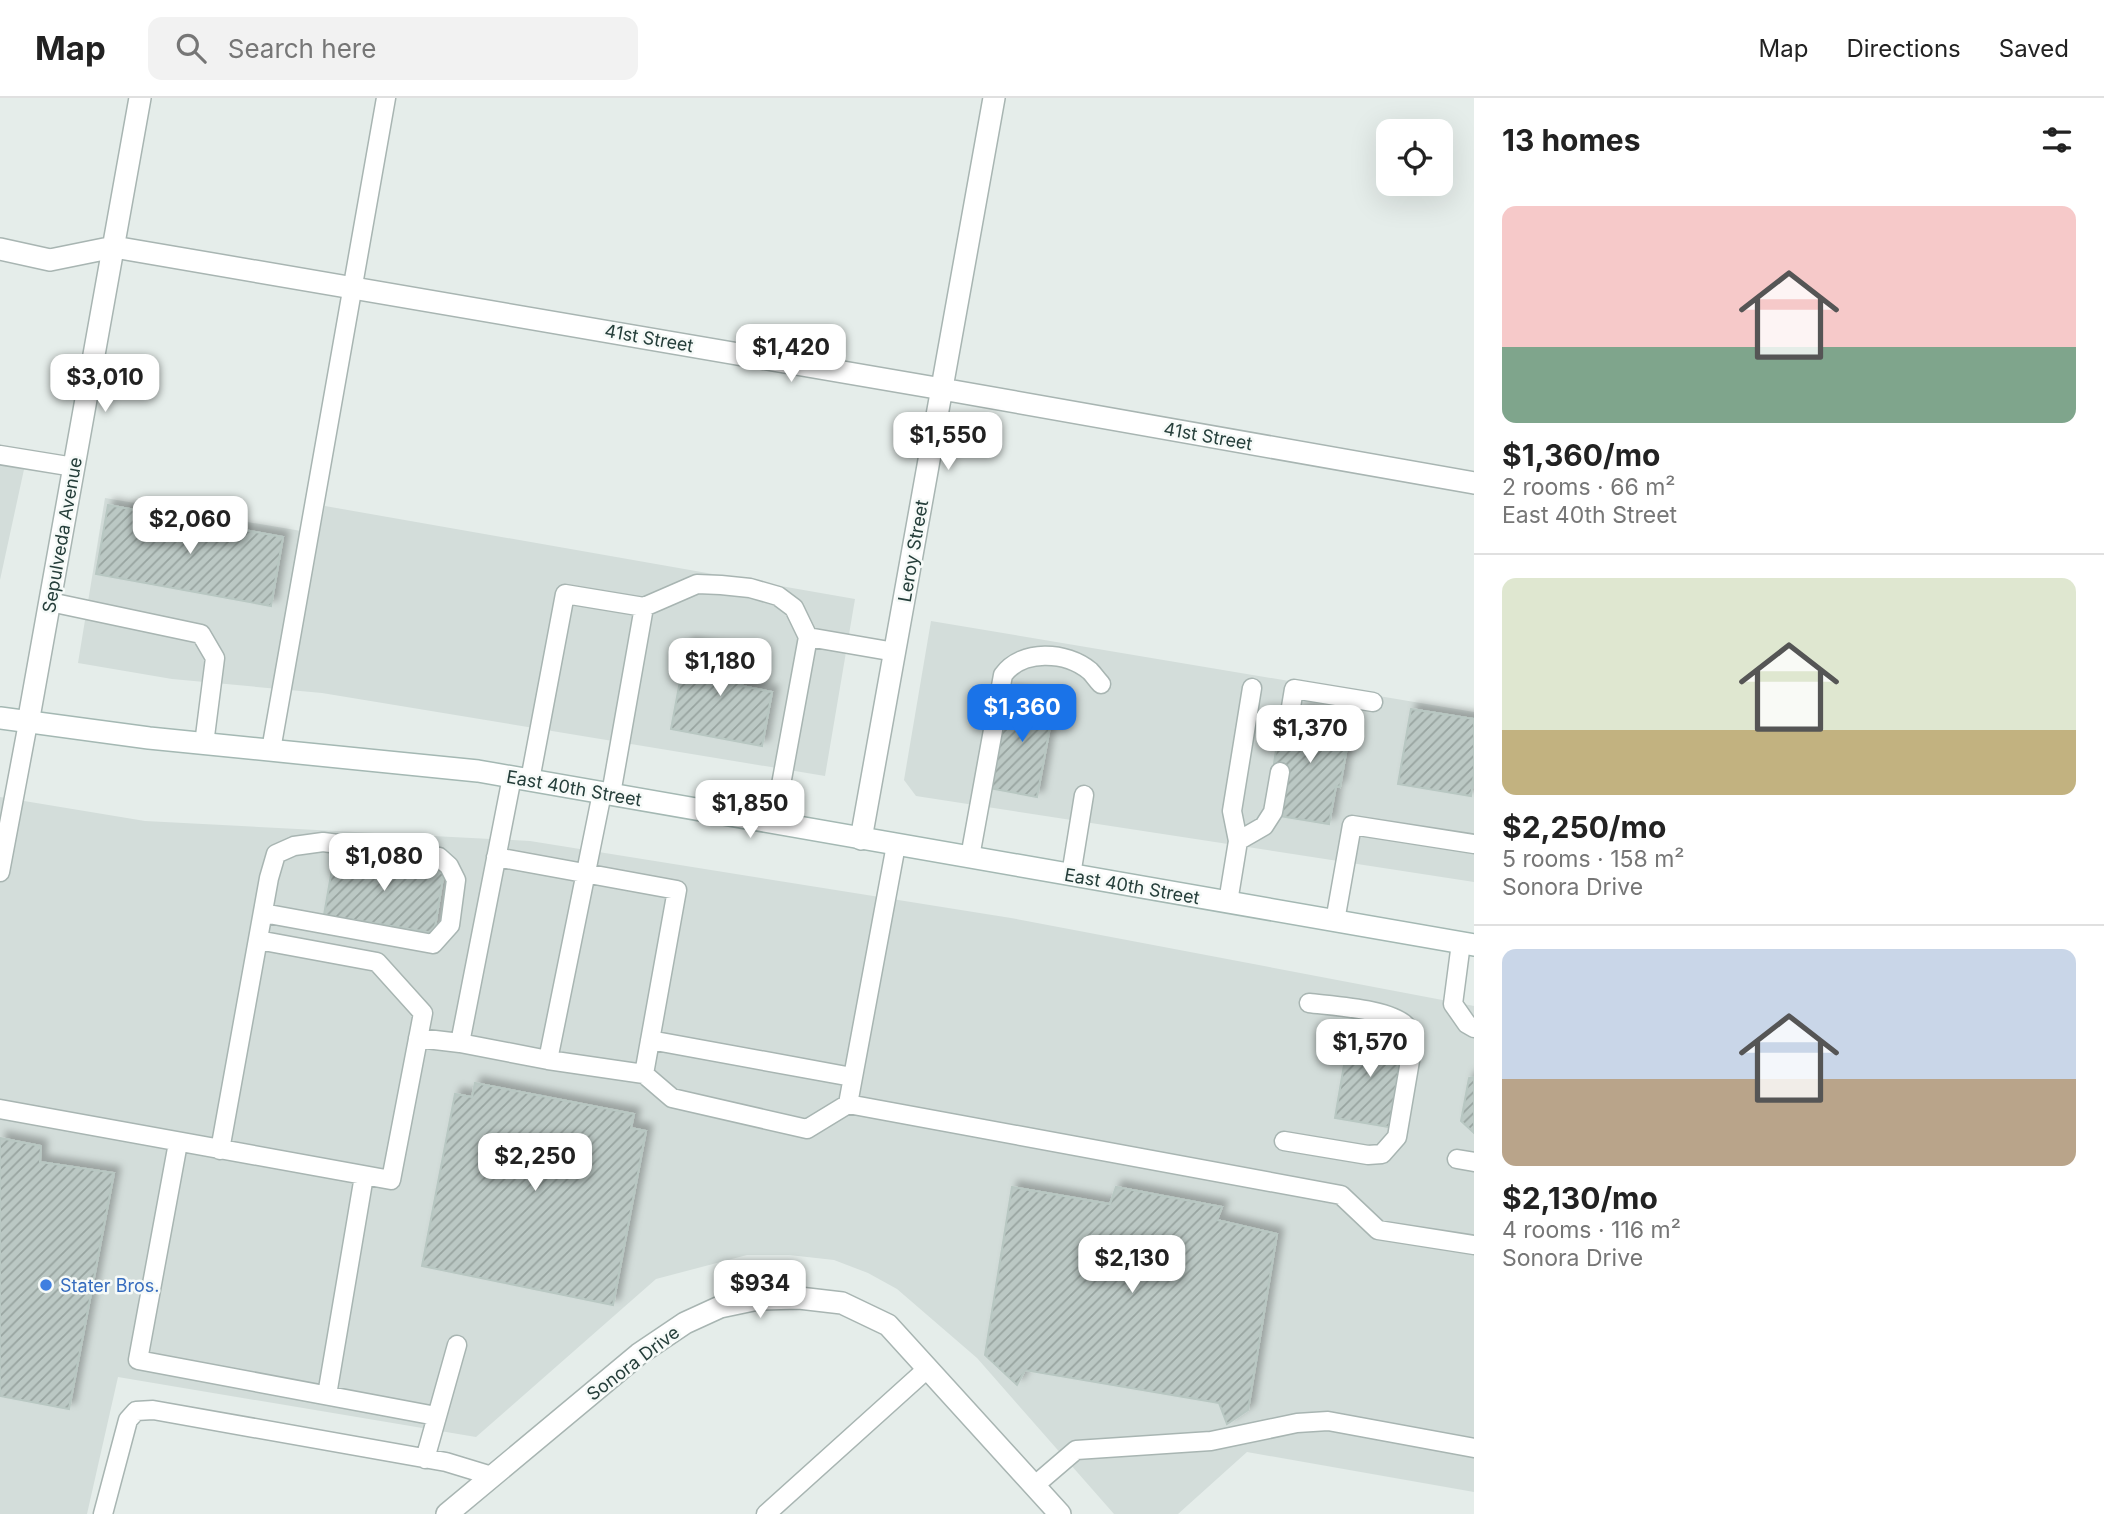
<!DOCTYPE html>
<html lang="en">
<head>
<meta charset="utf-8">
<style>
  body { margin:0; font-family:Inter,sans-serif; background:#f2f2f2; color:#222; height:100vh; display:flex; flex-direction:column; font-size:26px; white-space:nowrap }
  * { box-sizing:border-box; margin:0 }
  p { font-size:23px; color:#767676 }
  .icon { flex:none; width:38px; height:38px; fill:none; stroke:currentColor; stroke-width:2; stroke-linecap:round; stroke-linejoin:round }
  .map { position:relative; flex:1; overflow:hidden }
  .panel { display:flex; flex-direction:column; background:#fff; width:630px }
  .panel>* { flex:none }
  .buttons { position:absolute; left:1376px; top:21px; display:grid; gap:14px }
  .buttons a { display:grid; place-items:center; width:77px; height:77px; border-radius:14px; background:#fff; box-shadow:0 7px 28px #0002; font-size:35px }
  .price { position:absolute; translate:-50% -60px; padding:0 16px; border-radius:14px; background:#fff; color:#222; font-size:23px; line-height:46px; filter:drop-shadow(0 2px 4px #0008) }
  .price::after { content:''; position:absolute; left:50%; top:42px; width:21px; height:16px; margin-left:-10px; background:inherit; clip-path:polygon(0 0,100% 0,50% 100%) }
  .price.selected { background:#1a73e8; color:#fff }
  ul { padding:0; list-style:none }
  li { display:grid; align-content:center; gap:14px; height:371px; padding:0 28px }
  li+li { border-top:2px solid #e0e0e0 }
  li span { display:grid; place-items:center; height:217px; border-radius:14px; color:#555 }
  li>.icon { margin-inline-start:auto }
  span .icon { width:126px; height:126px; fill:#fffc; stroke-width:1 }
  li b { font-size:30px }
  h2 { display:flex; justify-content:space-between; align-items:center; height:84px; padding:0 28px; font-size:30px }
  header { display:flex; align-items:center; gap:42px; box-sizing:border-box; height:98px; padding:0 35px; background:#fff; border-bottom:2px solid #e0e0e0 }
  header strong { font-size:33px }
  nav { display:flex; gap:38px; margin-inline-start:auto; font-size:24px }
  .search { width:490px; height:63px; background:#f2f2f2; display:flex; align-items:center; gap:18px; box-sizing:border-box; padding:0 24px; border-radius:14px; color:#767676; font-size:26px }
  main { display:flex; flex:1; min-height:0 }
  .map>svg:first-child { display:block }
</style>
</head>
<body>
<header>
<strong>Map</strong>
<div class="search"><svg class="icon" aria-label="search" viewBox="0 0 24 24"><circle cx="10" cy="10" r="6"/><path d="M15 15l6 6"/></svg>Search here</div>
<nav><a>Map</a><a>Directions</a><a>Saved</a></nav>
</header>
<main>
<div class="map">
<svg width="1474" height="1416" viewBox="0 0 1474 1416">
  <defs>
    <pattern id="building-hatch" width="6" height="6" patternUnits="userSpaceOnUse" patternTransform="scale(1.75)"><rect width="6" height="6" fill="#bbc8c4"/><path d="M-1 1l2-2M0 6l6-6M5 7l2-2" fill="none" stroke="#98a4a0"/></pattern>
    <filter id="shadow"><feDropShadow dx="6" dy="-6" stdDeviation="3.5" flood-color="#0004"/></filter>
  </defs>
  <rect width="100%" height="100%" fill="#e5edea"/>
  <path fill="#d3ddda" d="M0 348 28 353 0 482Z
    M105 400 319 436 325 408 855 501 825 678 322 595 172 581 78 565Z
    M931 523 1474 614V784L916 698 904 682Z
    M0 699 145 723 530 743 1011 820 1474 908V1394L1247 1354 1178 1416H1114L977 1260 897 1191 868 1175 834 1162 789 1157H747L656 1181 476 1339 118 1279 87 1416H0Z"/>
  <path fill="url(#building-hatch)" stroke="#b8c7c2" stroke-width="2" filter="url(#shadow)" d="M108 407 283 439 271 508 96 476Z
    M687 546 748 557 742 588 772 594 762 648 671 631Z
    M1007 594 1055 602 1037 699 989 690Z
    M1411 611 1474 621V676L1471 698 1398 686Z
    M1305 612 1337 617 1350 632 1340 689 1336 688 1329 726 1279 718 1273 672 1280 626Z
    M335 754 444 773 434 835 324 817Z
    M1350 932 1404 941 1389 1029 1335 1020Z
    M1474 979V1035L1461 1023 1469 980Z
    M475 985 634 1016 631 1030 646 1033 613 1207 422 1168 455 996 472 999Z
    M0 1040 41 1048 40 1064 114 1075 69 1311 0 1298Z
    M1012 1089 1110 1106 1116 1089 1222 1109 1217 1122 1277 1136 1248 1312 1227 1326 1219 1305 1025 1272 1017 1287 985 1257Z"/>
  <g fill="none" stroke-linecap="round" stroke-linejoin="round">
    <g stroke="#a8b5b2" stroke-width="21">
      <path id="service" d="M0 357 74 369
        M50 504 201 536 215 560 204 646
        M808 539 895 554
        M1288 627 1294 591 1373 604
        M271 652 386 0
        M512 679 460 945 548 962 602 695
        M530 682 565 496 644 509 697 486 721 487 750 490 778 498 794 510 808 539 774 725
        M611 696 644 509
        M1238 743 1264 728 1273 714 1280 674
        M896 747 848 1006 1341 1097 1378 1132 1474 1147
        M496 759 677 792 644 976 548 962
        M970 759 1003 577C1022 551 1066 553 1090 573 1094 577 1097 582 1101 586
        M0 774 28 625
        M1071 777 1084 697
        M1228 804 1238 743 1232 713 1252 590
        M1335 823 1352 727 1474 746
        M1461 845 1453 906 1467 926 1474 930
        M418 940 460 945
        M650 942 852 979
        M644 976 672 1000 807 1031 848 1006
        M0 1011 391 1082 423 915 377 864 258 842
        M1284 1043 1368 1057 1382 1056 1397 1039 1413 945C1412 940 1411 934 1408 930 1395 911 1332 908 1309 905
        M178 1045 138 1262 436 1318
        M220 1052 269 780 276 756 294 748 323 744 439 759 449 768 456 782 450 827 433 846 263 815
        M1457 1061 1474 1064
        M327 1297 364 1078
        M425 1361 457 1247
        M1034 1388 1076 1352 1211 1343 1297 1325 1328 1323 1474 1350
        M103 1416 128 1322 136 1313 153 1312 446 1364 492 1378
        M766 1416 927 1271"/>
    </g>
    <g stroke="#a8b5b2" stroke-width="24">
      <path id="minor" d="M0 151 50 162 114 149 942 291 1474 385
        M28 625 140 0
        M861 741 994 0
        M447 1416 639 1256 685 1225 720 1209 758 1201 799 1200 842 1205 888 1227 1060 1416"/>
    </g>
    <g stroke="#a4b8b3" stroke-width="24">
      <path id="secondary" d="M0 620 149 640 478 673 1474 847"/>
    </g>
    <use href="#service" stroke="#fff" stroke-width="18"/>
    <use href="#minor" stroke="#fff" stroke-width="21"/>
    <use href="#secondary" stroke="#fff" stroke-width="21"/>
  </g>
  <circle fill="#3f7fe0" stroke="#f6faf8" stroke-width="2.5" cx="46" cy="1187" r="7"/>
  <g text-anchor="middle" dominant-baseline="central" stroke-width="5" stroke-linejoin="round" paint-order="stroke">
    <g font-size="18" fill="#253e3a" stroke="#f6faf8">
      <text transform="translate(649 240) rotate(10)">41st Street</text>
      <text transform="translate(1208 338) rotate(10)">41st Street</text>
      <text transform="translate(62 437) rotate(-80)">Sepulveda Avenue</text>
      <text transform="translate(913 453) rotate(-80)">Leroy Street</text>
      <text transform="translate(574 690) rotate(10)">East 40th Street</text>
      <text transform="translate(1132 788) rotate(10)">East 40th Street</text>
      <text transform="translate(633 1265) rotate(-37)">Sonora Drive</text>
    </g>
    <g font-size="18" fill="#366cbe" stroke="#f6faf8" text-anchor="start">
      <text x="60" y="1187">Stater Bros.</text>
    </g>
  </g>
</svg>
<div class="buttons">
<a><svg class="icon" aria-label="locate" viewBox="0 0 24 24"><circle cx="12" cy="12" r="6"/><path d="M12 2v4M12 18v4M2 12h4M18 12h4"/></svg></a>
</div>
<b class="price" style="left:791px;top:286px">$1,420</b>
<b class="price" style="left:105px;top:316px">$3,010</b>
<b class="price" style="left:948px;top:374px">$1,550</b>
<b class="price" style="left:190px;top:458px">$2,060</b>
<b class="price" style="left:720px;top:600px">$1,180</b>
<b class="price selected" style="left:1022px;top:646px">$1,360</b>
<b class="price" style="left:1310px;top:667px">$1,370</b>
<b class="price" style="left:750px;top:742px">$1,850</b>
<b class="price" style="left:384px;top:795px">$1,080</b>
<b class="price" style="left:1370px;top:981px">$1,570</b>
<b class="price" style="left:535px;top:1095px">$2,250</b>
<b class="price" style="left:1132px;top:1197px">$2,130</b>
<b class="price" style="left:760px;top:1222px">$934</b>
</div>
<section class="panel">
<h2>13 homes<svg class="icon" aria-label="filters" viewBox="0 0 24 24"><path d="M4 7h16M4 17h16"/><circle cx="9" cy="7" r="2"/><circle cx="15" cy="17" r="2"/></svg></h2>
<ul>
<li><span style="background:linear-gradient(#f6c9c9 65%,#7fa58c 0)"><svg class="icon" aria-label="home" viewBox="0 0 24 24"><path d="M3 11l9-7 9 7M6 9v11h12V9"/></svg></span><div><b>$1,360/mo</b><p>2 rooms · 66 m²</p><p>East 40th Street</p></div></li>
<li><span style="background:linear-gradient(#dfe7d0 70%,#c2b280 0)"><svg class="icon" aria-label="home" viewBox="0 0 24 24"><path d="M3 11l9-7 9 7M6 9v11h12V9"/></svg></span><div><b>$2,250/mo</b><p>5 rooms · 158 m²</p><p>Sonora Drive</p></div></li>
<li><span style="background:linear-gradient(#c9d6e8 60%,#b9a48a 0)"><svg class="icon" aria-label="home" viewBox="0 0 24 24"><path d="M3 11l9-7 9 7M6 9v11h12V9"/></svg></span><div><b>$2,130/mo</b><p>4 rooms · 116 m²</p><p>Sonora Drive</p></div></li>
</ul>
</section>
</main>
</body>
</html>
